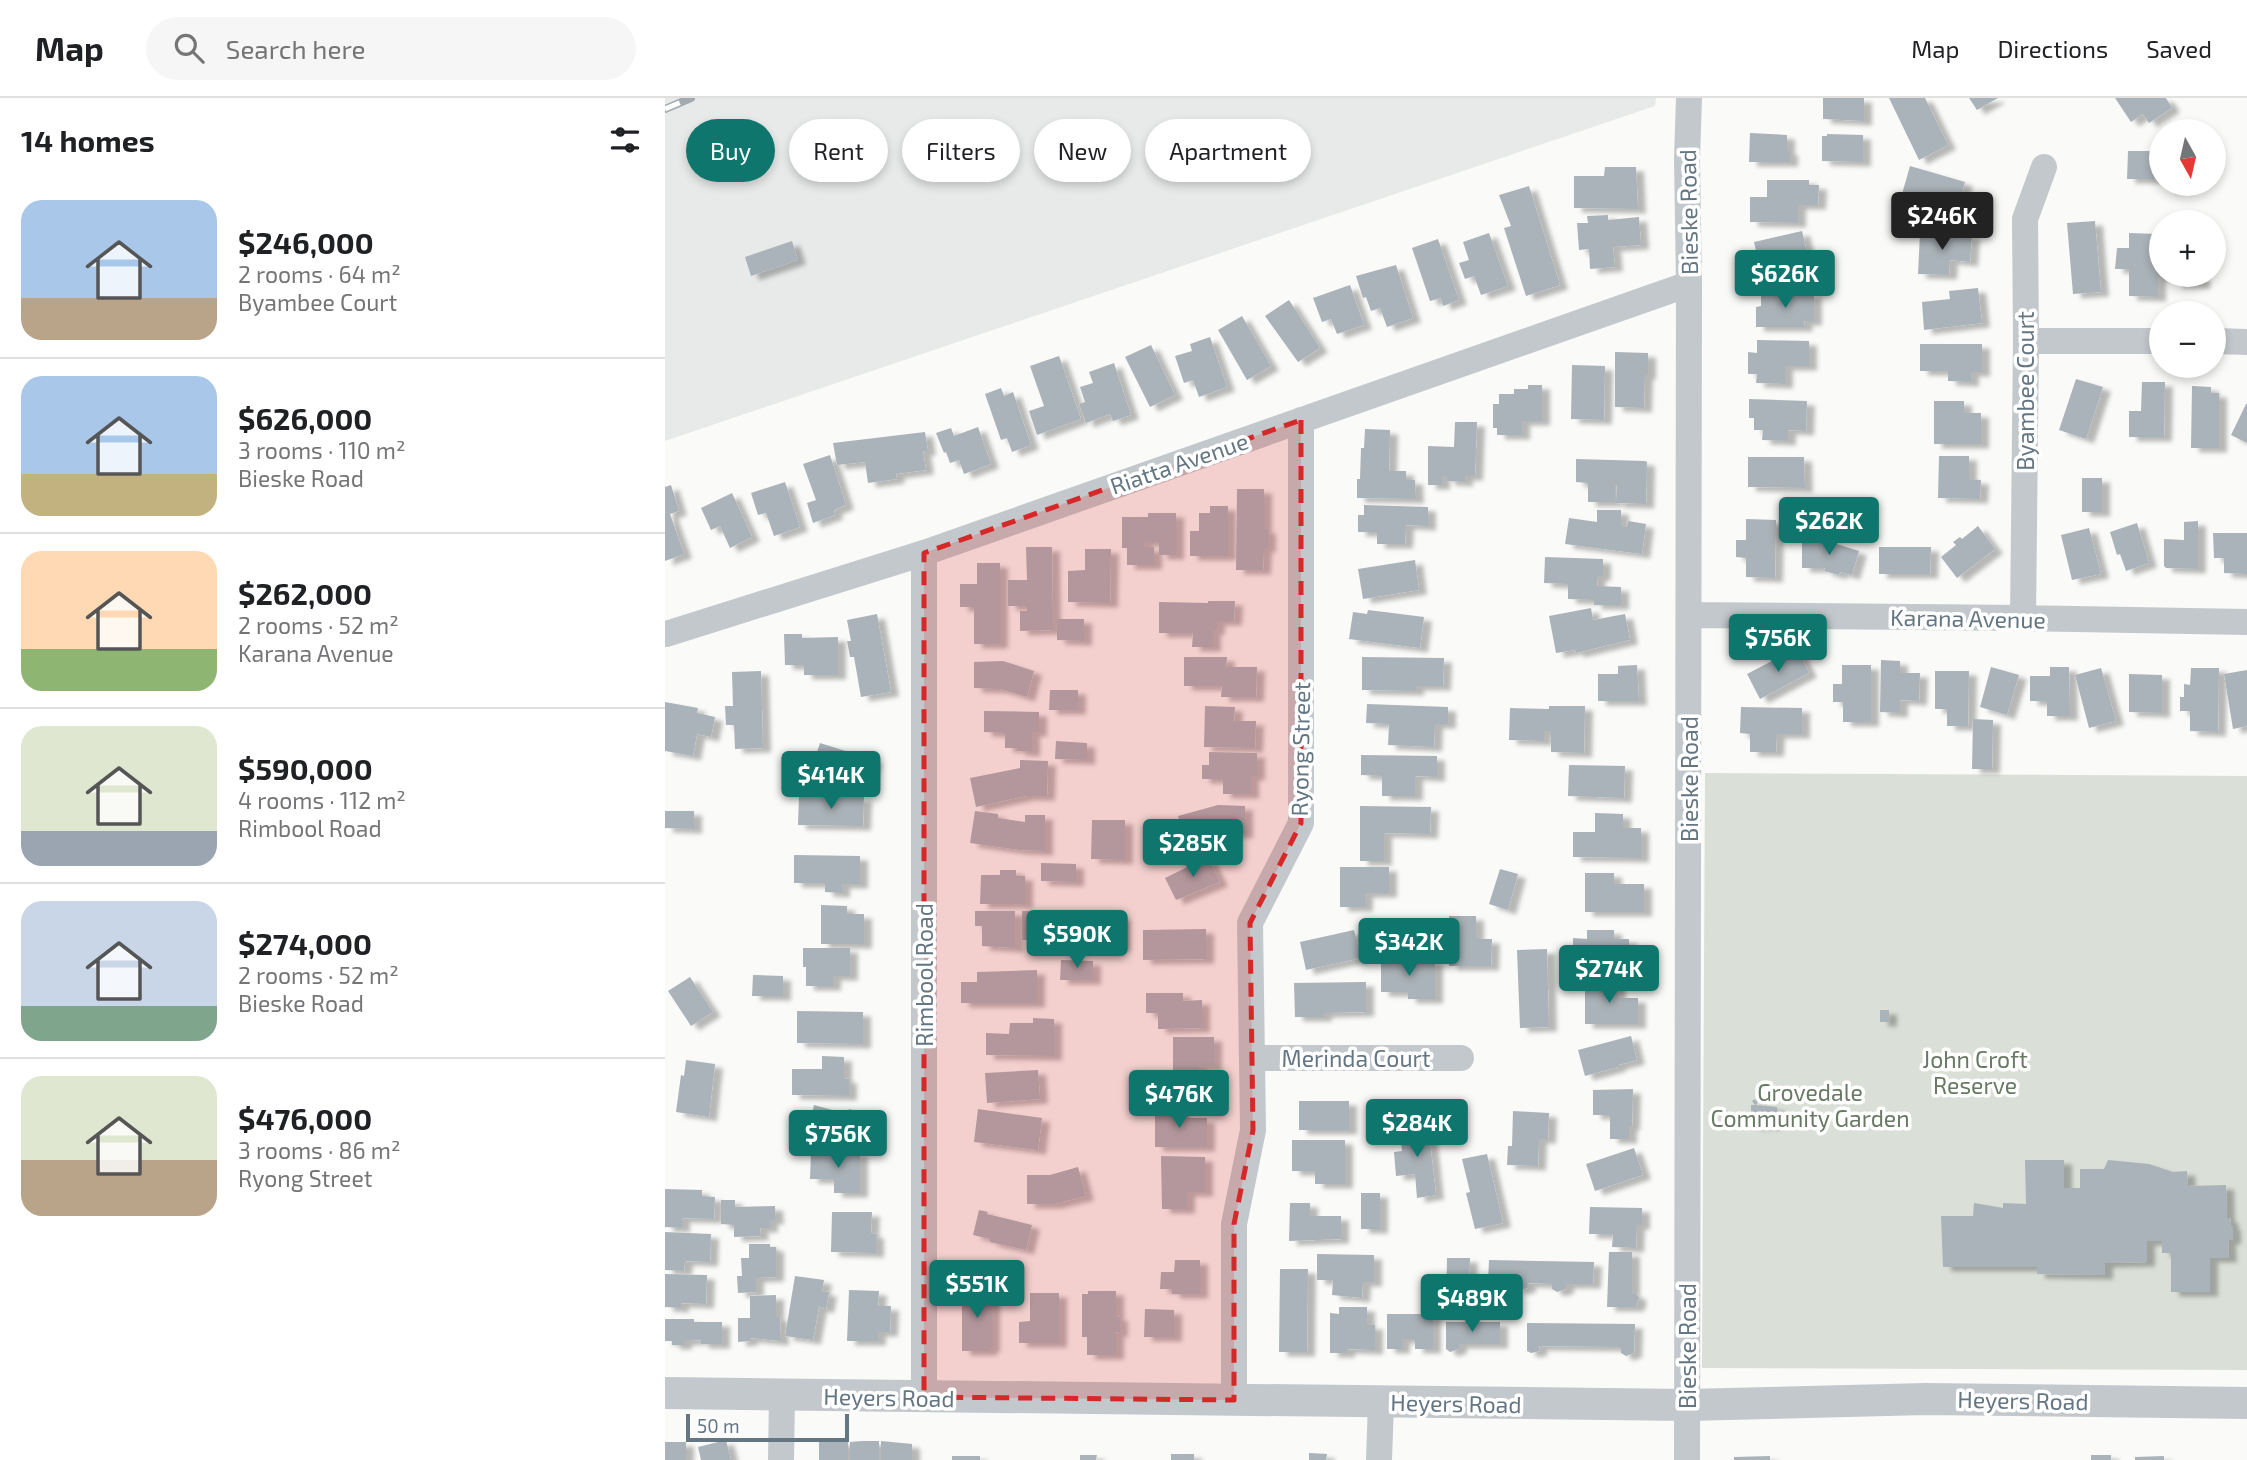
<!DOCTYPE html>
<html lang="en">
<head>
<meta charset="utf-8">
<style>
  body { margin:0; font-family:"Exo 2",sans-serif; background:#f6f6f6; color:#202124; height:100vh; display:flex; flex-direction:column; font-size:26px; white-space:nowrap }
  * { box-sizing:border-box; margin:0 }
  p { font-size:23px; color:#757577 }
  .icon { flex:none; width:38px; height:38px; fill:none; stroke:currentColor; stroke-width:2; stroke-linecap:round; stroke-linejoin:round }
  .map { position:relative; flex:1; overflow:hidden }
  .panel { display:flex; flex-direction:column; background:#fff; width:665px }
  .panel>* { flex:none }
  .guide { position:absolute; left:21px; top:21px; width:665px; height:63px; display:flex; gap:14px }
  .needle { width:46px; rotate:172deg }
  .buttons { position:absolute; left:1484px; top:21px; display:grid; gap:14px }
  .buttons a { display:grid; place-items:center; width:77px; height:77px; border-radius:50%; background:#fff; box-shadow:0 4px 10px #0003; font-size:35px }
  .scale { position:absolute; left:21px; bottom:18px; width:163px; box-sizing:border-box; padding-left:7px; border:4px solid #657683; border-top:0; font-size:19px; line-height:24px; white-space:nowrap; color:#657683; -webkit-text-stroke:5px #fff; paint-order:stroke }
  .price { position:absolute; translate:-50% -60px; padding:0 16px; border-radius:7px; background:#0f766e; color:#fff; font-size:23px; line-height:46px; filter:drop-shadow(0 2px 4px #0008) }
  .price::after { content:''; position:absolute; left:50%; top:42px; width:21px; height:16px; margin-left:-10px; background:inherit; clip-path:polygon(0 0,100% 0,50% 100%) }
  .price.selected { background:#222; color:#fff }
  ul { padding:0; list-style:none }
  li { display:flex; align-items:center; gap:21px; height:175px; padding:0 21px }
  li+li { border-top:2px solid #e0e0e0 }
  li span { display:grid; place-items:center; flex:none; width:196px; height:140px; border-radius:21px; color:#555 }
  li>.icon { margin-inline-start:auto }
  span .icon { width:84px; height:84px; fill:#fffc; stroke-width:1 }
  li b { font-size:30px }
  h2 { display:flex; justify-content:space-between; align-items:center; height:84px; padding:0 21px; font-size:30px }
  .chip { padding:0 24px; border-radius:32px; background:#fff; box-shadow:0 4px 10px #0003; font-size:24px; line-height:63px }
  .chip.selected { background:#0f766e; color:#fff }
  header { display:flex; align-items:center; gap:42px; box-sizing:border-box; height:98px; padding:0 35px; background:#fff; border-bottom:2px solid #e0e0e0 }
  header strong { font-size:33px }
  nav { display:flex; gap:38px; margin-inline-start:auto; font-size:24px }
  .search { width:490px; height:63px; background:#f6f6f6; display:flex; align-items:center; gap:18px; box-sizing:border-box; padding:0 24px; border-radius:38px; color:#757577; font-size:26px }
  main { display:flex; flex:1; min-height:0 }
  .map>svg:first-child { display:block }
</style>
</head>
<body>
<header>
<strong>Map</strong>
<div class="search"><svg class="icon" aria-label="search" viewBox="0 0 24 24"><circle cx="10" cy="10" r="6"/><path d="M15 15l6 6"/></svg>Search here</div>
<nav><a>Map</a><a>Directions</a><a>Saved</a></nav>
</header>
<main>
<section class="panel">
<h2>14 homes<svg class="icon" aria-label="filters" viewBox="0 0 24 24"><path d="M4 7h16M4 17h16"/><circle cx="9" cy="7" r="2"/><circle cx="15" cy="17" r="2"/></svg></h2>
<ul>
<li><span style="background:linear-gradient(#a9c7e8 70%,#b9a48a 0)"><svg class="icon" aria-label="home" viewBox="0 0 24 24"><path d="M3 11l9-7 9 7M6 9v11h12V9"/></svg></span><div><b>$246,000</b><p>2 rooms · 64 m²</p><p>Byambee Court</p></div></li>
<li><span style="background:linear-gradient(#a9c7e8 70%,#c2b280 0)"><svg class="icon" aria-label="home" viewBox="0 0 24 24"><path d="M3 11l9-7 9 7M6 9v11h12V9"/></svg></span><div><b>$626,000</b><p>3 rooms · 110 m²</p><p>Bieske Road</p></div></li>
<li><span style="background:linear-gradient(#ffd9b3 70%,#8fb573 0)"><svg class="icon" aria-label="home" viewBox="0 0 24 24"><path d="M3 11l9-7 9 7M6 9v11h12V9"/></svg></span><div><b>$262,000</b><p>2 rooms · 52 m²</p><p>Karana Avenue</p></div></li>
<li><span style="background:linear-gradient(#dfe7d0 75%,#9aa5b1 0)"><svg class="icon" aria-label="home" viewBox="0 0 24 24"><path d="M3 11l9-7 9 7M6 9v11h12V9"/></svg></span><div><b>$590,000</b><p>4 rooms · 112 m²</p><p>Rimbool Road</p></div></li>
<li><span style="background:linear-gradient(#c9d6e8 75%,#7fa58c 0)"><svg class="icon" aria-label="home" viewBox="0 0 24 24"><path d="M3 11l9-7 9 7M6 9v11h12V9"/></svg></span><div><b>$274,000</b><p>2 rooms · 52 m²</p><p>Bieske Road</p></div></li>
<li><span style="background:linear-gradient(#dfe7d0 60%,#b9a48a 0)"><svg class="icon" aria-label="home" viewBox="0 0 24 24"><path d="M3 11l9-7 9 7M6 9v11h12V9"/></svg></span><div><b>$476,000</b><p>3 rooms · 86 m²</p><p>Ryong Street</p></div></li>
</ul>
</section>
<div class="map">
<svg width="1582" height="1362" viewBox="0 0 1582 1362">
  <defs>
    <filter id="shadow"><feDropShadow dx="8" dy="4.5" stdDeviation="2" flood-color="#0004"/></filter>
  </defs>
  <rect width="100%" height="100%" fill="#fafaf8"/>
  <path fill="#e8e9e9" d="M0 0H991L990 8 0 343Z"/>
  <path fill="#dadfd7" d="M1040 675 1582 678V1272L1037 1270Z"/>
  <path fill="#aab3b9" filter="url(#shadow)" d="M1158 0H1199V23L1158 21Z
    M1224 0H1260L1283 47 1254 62Z
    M1304 0H1333L1312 12Z
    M1450 0H1501L1507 10 1484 25 1478 16 1466 24Z
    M1085 35 1122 37V53H1125V64H1084Z
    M1162 36 1198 37V64L1157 63V38H1162Z
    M1463 53H1496V81H1462Z
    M1245 68 1300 84 1293 111 1265 102 1262 111 1235 103Z
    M940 69H971L973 111 909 110V78H939Z
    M1102 82H1144V87H1154L1153 107H1133V125L1085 124V99H1102Z
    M1502 86H1521V91L1501 90Z
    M864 88 895 187 861 198 839 130 846 128 834 97Z
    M943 117V122L974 119 976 147 948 149 950 169 925 171 924 151 914 152 912 125H923L922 118Z
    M1430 123 1436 194 1408 196 1402 125Z
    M1137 133 1144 163 1096 174 1089 144Z
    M824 135 843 188 816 197 809 178 800 181 794 165 804 162 798 144Z
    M1255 135 1307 137 1305 164 1285 162 1284 177 1253 176Z
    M1464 135 1493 136V161H1496V179H1493V199L1464 198V171H1450L1452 150H1464Z
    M773 141 794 202 778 208 776 200 765 203 747 150Z
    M127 143 133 162 86 178 80 159Z
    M731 167 748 220 722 229 715 210 706 213 701 199 698 200 691 178Z
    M1509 177H1537V186H1509Z
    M685 187 699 227 672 236 666 221 657 224 648 200Z
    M1313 190 1317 225 1259 232 1257 204 1285 201 1284 193Z
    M1149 195V223H1139L1140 229H1091V209L1096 208V196Z
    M624 202 655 250 633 264 600 218Z
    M577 218 606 268 582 282 553 232Z
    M545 239 562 289 534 299 528 282 519 285 510 258 527 253 525 246Z
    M1092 242 1144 243V268H1120V286L1091 285 1092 276H1083V254L1092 255Z
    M1255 246H1317V274H1306V284L1283 283V273H1255Z
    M486 247 510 297 485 309 460 259Z
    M950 254 983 255V277H980L979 310 950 309Z
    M394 258 416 321 372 337 364 313 379 308 365 268Z
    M449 265 466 317 448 323 445 316 421 325 414 306 420 304 415 289 428 285 424 274Z
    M907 267 940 268 939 322 906 321Z
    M1411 281 1438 289 1421 341 1394 332Z
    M1477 284H1500L1499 339H1464V313H1476Z
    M863 287H877V323H857V337H832V330H828V306H834V296H849V291H863Z
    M1527 288 1546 289V295H1554V350H1526Z
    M336 290 339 298 348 294 366 347 347 354 342 340 336 342 320 296Z
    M1084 301 1142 303 1141 333 1123 332V343L1097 342 1098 332H1089V320H1084Z
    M1269 303H1299V315H1316V346H1269Z
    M1581 306H1582V345L1566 337Z
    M790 324H812L810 378H800V384L782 383V378H777V387H763V348L789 349Z
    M313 329 326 366 299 376 294 362 285 365 281 354 279 355 271 335 286 330 289 338Z
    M700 331 725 332 724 373H741V382H750L751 401 692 400V381H695L696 350H699Z
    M260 334 263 353H258L261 372 231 376 232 381 203 385 200 364 172 367 168 345Z
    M165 357 181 407 169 412 170 417 148 425 142 405 151 402 138 366Z
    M1274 358H1304V381L1316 382 1315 401 1273 400Z
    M1083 359H1139L1140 390 1083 389Z
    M911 361 980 363 982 364 981 406 951 405 952 387H950V404H923V385L911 384Z
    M1417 380H1437V414H1417Z
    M120 384 135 429 109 438 101 415 93 417 86 395Z
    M6 387 14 413 5 416 19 456 0 463V389Z
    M572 391H599V431H603V450H599L598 472H571Z
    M67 395 87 439 65 450 55 428 46 432 36 410Z
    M699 407 763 409V428L741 427 740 446H712V434H693V417H699Z
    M545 408H563V458H525V433H534V415H545Z
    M932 412H956V429H962L963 423 981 426 977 456 900 446 904 420 932 424Z
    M483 415H511V457H494V444H479V449H489V467H462V450H457V419H483Z
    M1081 421 1111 422 1110 480 1081 479V460L1071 459V442H1081Z
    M1533 423V471L1501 470 1499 468V441L1519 442V424Z
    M1472 425 1484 465 1461 473 1455 456 1452 457 1445 434Z
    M1313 428 1330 451 1292 480 1276 459 1291 447 1288 444 1295 439 1297 441Z
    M1424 430 1436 476 1407 482 1396 437Z
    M1548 435H1582V476L1559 475V460H1549Z
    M1137 444H1165L1194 453 1187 477 1175 474 1174 477 1159 473 1160 470H1137Z
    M361 449H387L388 532 355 533V513H362V508H343V482H362Z
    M1214 449H1266L1265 476H1214Z
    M420 451H446L445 505 403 504V473L420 472Z
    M880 459 938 461V478H933L932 488 956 489V507H929V502L903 501V486L879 485Z
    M750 462 754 492 698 501 693 471Z
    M312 465H335V546H309V509H295V486H312Z
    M543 503H570L569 523H552V532H548V549H527L528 535H494V504L543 505Z
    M926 510 928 522 960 516 965 542 911 555 910 552 891 555 884 518Z
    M703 512 759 519 755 550 684 541 688 514 702 516Z
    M212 516 226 594 196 599 189 559H185L182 543H186L182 522Z
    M392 521H419V543L392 542Z
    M119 536H137V540L173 539V577H139V567H120Z
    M1132 550 1144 575 1095 601 1082 576Z
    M519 559H562L561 569H592L591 599H556L557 588H519Z
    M697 559 779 560 778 588H751V593L697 592Z
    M1216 562 1235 563V575H1255L1254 603 1235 602V615L1215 614Z
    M338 563 369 573 362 599 335 591 309 590V564Z
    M972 567 974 603H933V576H953V568Z
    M1177 567H1206V624H1178V604H1168V586H1177Z
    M1326 569 1354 577 1342 617 1315 609Z
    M1385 569H1404L1405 618H1382V603H1365V578H1385Z
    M1436 570 1451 623 1424 630 1410 577Z
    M1526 570H1554L1553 634 1525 633V613H1515V599H1519V586L1525 587Z
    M1582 572V628L1568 631 1559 576Z
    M96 573 98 650 70 651 69 627H61L60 608H68L67 574Z
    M1270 573H1304L1303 628H1282V611H1270Z
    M1464 576 1497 577V615L1464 614Z
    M385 592H413V612H384Z
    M0 604 33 610 32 615 50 619 46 639 32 636 28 658 0 653Z
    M702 606 783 609V626H770L769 649 723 647 724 626 701 625Z
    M540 608 570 609 569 623H591L590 650 539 649Z
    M884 608H920L919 655 886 654V633H879V643L844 642 845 610 884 611Z
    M1076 609 1137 610V636H1112L1111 654H1085V636L1075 635Z
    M319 613 374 614V634H367V654L352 653V650H340V635L319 634Z
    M1308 621 1328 622 1327 671H1307Z
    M391 643 422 645V662L390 661Z
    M155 645 209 662 200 692 145 675Z
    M544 654 592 655V678H586V696H558V681H537V667H544Z
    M696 657 772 658V679L750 678V698H717V678L696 677Z
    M355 662 383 663 382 698H361L311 709 305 680 355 670Z
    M904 667 960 668 959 700 903 698Z
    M134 698 199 699 198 728 133 727Z
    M553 707 580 708V736L557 735 521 746 513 718Z
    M695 708 766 709 765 736 719 735V763H695Z
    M0 713H29V731L0 730Z
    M310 713 333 716V720L360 724V717H380V753L355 752 305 745Z
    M930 715 958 716V730H976V760L908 759V734H930Z
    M427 722H460V762L426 761Z
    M129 757 195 758V786H177V795L160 794V785H129Z
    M543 759 555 784 511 802 500 780Z
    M376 765 411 766V784L376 783Z
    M675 769H724V795H700V809H675Z
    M835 771 853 776 843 812 824 806Z
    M335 772H351V778H360V806H315L316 777H335Z
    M920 775H949V786H979V814H920Z
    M156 807 182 808V816H199V846H156Z
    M310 813H350V850L317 848V828H310Z
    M357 813H380V831H376V842H357Z
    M409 817 457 818V849L414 848V838L409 837Z
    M784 818H811V841H827L826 868H784Z
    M541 831V861L478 862V832Z
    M689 832 696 860 641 872 635 844Z
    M922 832H949V841H964V871L923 870V860L908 859V840L922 841Z
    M138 850H185V878H168V888H141V869H138Z
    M882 851 884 929 855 930 852 852Z
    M396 862 428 863V882H395Z
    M716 862H770V901H743V894H716Z
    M372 872V905H296V884H312V874Z
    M88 877 118 878V898H87Z
    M25 879 48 914 26 928 3 893Z
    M920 883H953V900H973V926H920Z
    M701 884V914L659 915V919H630L629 885Z
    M481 895H518V903L537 902V930L493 931V915H481Z
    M1215 912H1224V924H1215Z
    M132 913 198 914V946L132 945Z
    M368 920 389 921V958L321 957V935L344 936 345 925H368Z
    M966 938 972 962 953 967V969L920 978 913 952Z
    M508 939H549V968H534V987H508Z
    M157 958 179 959V980L184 981V998L127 997V971H157Z
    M21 962 50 966 44 1019 11 1014 16 977 19 978Z
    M373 972 375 1001 322 1005 320 975Z
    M968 991 967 1028H964V1041H945V1017H928V992Z
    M1090 1001 1093 1004 1091 1007 1112 1009V1019H1108V1027H1086V1007H1090L1087 1003Z
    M634 1003H684V1032H634Z
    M149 1007 182 1016 184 1011 203 1016 195 1049 142 1036Z
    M516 1010V1020H542V1049H490V1011Z
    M313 1011 377 1020 373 1052 309 1044Z
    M848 1013 884 1015 883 1041H874L873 1068 842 1067 843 1048H847Z
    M763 1026 771 1097 752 1100 750 1076 731 1078 729 1054 737 1053 734 1030Z
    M627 1042H680V1086H650V1073H627Z
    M969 1050 978 1077 930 1093 921 1066Z
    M146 1054H195V1095H169V1081H145Z
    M822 1056 838 1125 810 1131 801 1095 805 1094 797 1061Z
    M496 1058 540 1059V1094H522V1111H497Z
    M1360 1062H1399V1090H1415V1071H1439L1443 1062 1484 1066 1508 1074 1522 1073 1523 1088 1561 1087 1562 1120H1565L1566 1128H1568V1142H1563L1564 1160H1545V1194H1506V1155H1497V1143H1482V1164L1440 1165V1177L1372 1176V1169H1278L1276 1118H1308L1309 1105 1338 1110V1105L1361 1106Z
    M413 1069 421 1098 389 1106H362V1077H385Z
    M0 1091 37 1092V1098L50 1099 49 1121 17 1120V1130L0 1129Z
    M696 1095H715V1131H696Z
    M56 1102H70V1109L110 1108 111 1122H105V1130H95L96 1138 69 1139V1127L56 1126Z
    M625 1105H645V1118H676V1141L624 1143Z
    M925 1109 977 1110V1127H972L971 1150 947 1149 948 1136H924Z
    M314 1112 323 1114 322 1116 367 1127 361 1152 325 1144V1141L308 1137Z
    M167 1114H207L206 1135 211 1136V1155L166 1154Z
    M0 1134 46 1136 45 1164 20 1163 19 1173 0 1172Z
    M84 1146H105V1149H111V1179L91 1180V1194L73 1195 72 1178H77L76 1160H84Z
    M944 1154H967V1196H971L974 1200 971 1209H942Z
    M652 1156 709 1157V1184H698L697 1200 667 1197 668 1182H652Z
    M782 1160H805L804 1186 810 1187 812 1192 809 1200H804L803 1211H781Z
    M510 1162H535V1196H507V1191H495L496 1174H509Z
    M824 1162 929 1164 928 1186H901V1191L892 1194 887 1191V1186L863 1185V1190L855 1192 850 1190V1185L823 1184Z
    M615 1171H643L642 1254H614Z
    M0 1176 42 1177 41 1206 16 1205V1210L0 1209Z
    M130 1178 159 1182 157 1193 164 1194 161 1211 154 1209 148 1242 120 1238Z
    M301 1190H327V1250H324V1253H297V1194L301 1193Z
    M184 1192 214 1193 213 1208H226L225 1234H213V1243H182Z
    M423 1193H451V1218L455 1219V1235L451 1234V1257H422V1239H417V1196H423Z
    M365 1195H394V1245H354V1224L365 1223Z
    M111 1197V1219H115L116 1243 85 1240V1243L73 1244V1220H85V1198Z
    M674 1209H702V1227H710V1252L682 1251V1255H665V1215L674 1216Z
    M480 1211 509 1212V1239H479Z
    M722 1216H768V1251H750V1241H737V1251H722Z
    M0 1221H29V1224H57V1246H36V1242L19 1243V1247H7V1243H0Z
    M781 1224H835V1246H794V1251L785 1254 781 1251Z
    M862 1225 970 1226 969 1255 961 1258 956 1255V1249L874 1248 875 1253 866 1255 862 1253Z
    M154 1341 183 1344V1362H154Z
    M61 1342 66 1362H36L33 1349Z
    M197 1343H214V1362H185V1344Z
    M216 1343 247 1346V1362H216Z
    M0 1344H21V1362H0Z
    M644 1355 662 1356 661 1362H644Z
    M506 1356H529V1362H506Z
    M415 1357H432L431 1362H415Z
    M1426 1357H1446V1362H1426Z
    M287 1358H315V1362H287Z
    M1105 1358V1362H1069V1359Z
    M1499 1358V1362H1470V1359Z"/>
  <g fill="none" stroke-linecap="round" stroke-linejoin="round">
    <path stroke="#c3c8cc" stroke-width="26" d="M1361 243H1496
      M1549 243 1582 244
      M1024 517 1358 520 1582 524
      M1358 520 1361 243 1360 121 1379 69
      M1 536 259 455 1024 186
      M587 960H796
      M259 1299V455
      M569 1302V1126L588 1032 585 825 636 725V322
      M116 1362 117 1298
      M714 1362 716 1304
      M1022 1362 1024 186 1022 60 1024 0"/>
    <path stroke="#c3c8cc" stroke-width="32" d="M0 1295 1022 1307 1261 1301 1582 1305"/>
    <g stroke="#a2aab0" stroke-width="8">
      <path id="rail" d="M0 11 26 0"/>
    </g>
    <use href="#rail" stroke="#fff" stroke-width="5" stroke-dasharray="16" stroke-linecap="butt"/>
  </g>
  <path fill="#d62828" fill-opacity="0.2" stroke="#d62828" stroke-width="5" stroke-dasharray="14 9" stroke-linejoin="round" d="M636 322V725L585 825 588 1032 569 1126V1302L259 1299V455Z"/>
  <g text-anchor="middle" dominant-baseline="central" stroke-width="7" stroke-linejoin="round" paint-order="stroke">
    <g font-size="23" fill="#657683" stroke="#fff">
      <text transform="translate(1023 114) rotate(-91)">Bieske Road</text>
      <text transform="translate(1360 293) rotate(-90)">Byambee Court</text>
      <text transform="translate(514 365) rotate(-19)">Riatta Avenue</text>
      <text transform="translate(1303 520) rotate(1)">Karana Avenue</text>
      <text transform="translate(635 651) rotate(-89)">Ryong Street</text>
      <text transform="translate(1024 681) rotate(-90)">Bieske Road</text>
      <text transform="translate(259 877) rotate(-90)">Rimbool Road</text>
      <text x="691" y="960">Merinda Court</text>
      <text transform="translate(1022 1248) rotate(-90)">Bieske Road</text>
      <text transform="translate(224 1299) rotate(1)">Heyers Road</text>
      <text transform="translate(1358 1302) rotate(1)">Heyers Road</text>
      <text transform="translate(791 1305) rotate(1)">Heyers Road</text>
    </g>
    <g font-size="23" fill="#687a64" stroke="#fff">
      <text x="1310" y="961">John Croft<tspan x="1310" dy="26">Reserve</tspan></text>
      <text x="1145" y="994">Grovedale<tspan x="1145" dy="26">Community Garden</tspan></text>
    </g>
  </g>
</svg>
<div class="buttons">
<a><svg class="needle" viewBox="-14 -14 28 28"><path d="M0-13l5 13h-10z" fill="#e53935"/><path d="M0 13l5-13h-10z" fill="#757577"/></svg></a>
<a>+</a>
<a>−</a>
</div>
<div class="scale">50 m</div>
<b class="price selected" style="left:1277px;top:154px">$246K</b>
<b class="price" style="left:1120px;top:212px">$626K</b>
<b class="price" style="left:1164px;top:459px">$262K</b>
<b class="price" style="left:1113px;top:576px">$756K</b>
<b class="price" style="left:166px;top:713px">$414K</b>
<b class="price" style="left:528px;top:781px">$285K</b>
<b class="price" style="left:412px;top:872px">$590K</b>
<b class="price" style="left:744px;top:880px">$342K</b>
<b class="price" style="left:944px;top:907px">$274K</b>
<b class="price" style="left:514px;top:1032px">$476K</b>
<b class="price" style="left:752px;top:1061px">$284K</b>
<b class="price" style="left:173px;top:1072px">$756K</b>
<b class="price" style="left:312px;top:1222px">$551K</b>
<b class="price" style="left:807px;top:1236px">$489K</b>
<div class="guide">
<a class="chip selected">Buy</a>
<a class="chip">Rent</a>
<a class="chip">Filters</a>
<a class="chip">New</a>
<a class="chip">Apartment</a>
</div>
</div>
</main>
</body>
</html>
